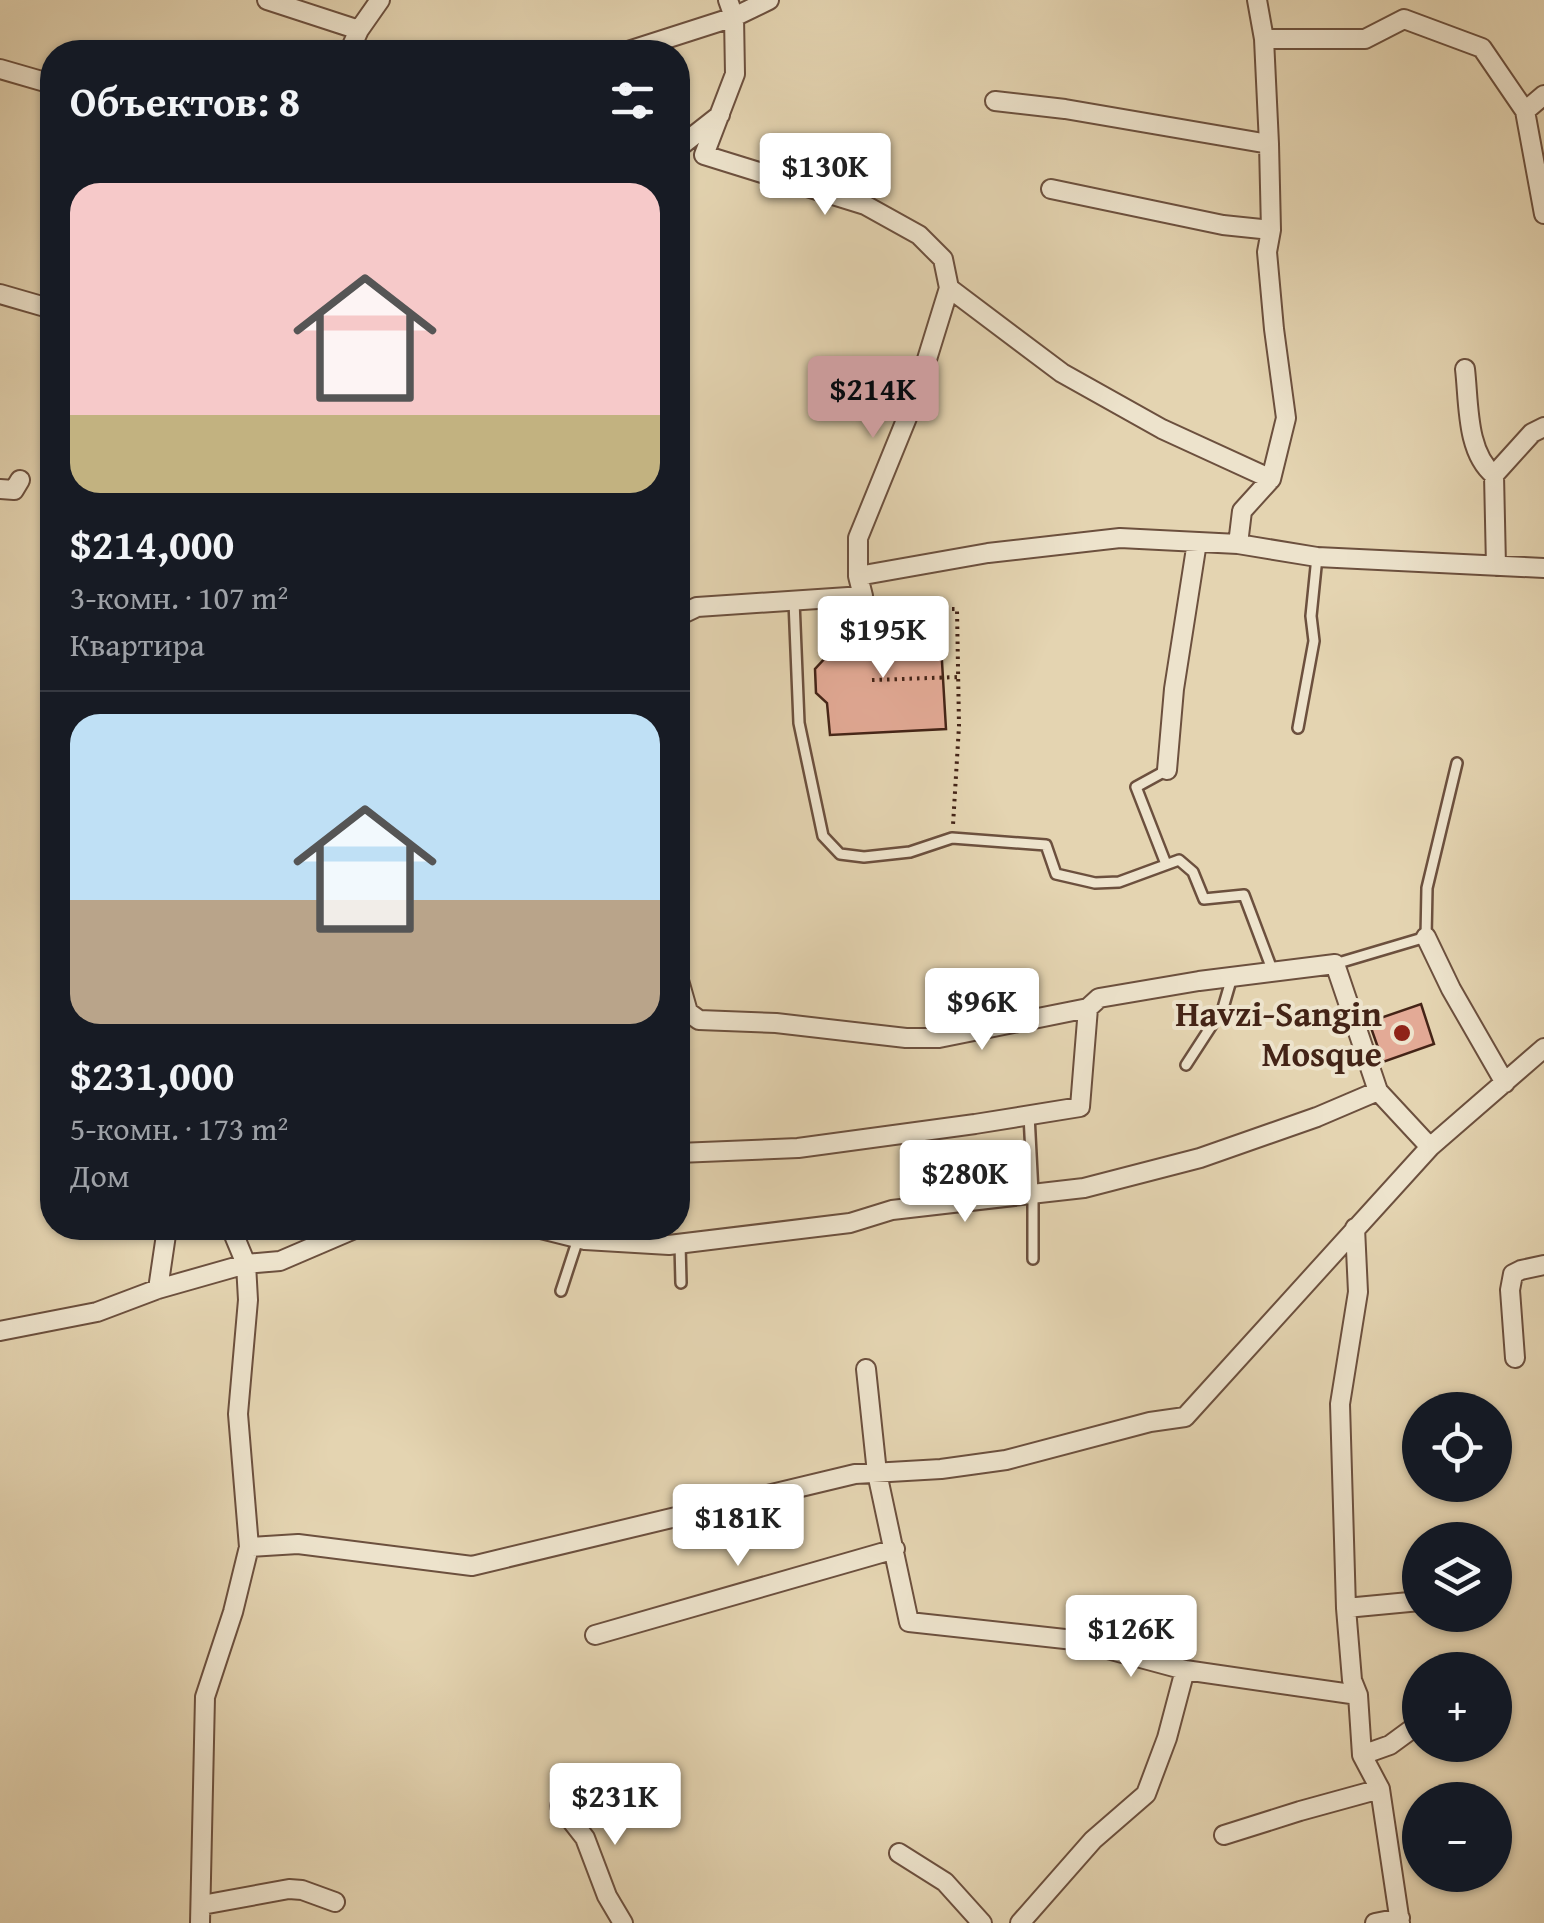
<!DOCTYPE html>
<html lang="ru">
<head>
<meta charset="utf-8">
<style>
  body { margin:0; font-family:"Gentium Book Plus",serif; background:#242831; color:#f1f3f6; height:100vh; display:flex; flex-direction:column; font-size:38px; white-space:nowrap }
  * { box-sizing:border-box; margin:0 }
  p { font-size:32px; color:#9ea1a6 }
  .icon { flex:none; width:55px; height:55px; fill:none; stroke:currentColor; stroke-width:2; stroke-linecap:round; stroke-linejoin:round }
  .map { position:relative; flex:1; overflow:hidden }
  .panel { position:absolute; left:40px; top:40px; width:650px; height:1200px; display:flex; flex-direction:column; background:#171b24; border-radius:40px; box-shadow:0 2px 8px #0004 }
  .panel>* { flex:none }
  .fabs { position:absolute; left:1402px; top:1392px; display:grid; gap:20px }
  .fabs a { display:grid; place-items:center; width:110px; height:110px; border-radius:50%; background:#171b24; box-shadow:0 2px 8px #0004; font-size:50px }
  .price { position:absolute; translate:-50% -85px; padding:0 22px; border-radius:10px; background:#fff; color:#222; font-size:32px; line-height:65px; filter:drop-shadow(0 2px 5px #0008) }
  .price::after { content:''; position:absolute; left:50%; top:60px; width:30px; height:22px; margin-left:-15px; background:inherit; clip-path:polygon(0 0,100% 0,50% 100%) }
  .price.active { background:#c59692; color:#111 }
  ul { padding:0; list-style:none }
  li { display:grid; align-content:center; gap:20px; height:530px; padding:0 30px }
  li+li { border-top:2px solid #363941 }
  li span { display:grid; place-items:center; height:310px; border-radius:30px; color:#555 }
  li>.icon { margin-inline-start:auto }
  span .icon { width:180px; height:180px; fill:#fffc; stroke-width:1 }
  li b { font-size:42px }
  h2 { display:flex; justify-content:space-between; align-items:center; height:120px; padding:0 30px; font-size:42px }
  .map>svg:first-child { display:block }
</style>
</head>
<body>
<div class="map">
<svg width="1544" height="1923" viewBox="0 0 1544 1923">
  <rect width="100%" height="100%" fill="#e4d4b1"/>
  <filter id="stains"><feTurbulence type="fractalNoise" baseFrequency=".002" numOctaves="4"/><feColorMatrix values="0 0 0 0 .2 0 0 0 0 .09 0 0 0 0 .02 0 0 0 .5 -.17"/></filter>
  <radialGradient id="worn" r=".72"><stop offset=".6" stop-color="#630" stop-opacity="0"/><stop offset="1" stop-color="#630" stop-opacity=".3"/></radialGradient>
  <path fill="#e3aa96" stroke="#442417" stroke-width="2.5" d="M940 628 946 729 830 735 827 703 816 693 815 669 826 657 824 631Z
    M1421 1004 1434 1044 1383 1062 1369 1022Z"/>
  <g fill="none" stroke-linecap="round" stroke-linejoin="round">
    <g stroke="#6c503e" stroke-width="14">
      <path id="service" d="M794 601 799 723 823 836 840 854 864 857 910 852 952 838 1046 845 1056 874 1095 883 1119 882 1179 860 1193 872 1204 899 1244 895 1273 972
        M1298 728 1314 641 1311 616 1317 557
        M1166 864 1136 787 1167 770
        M1335 964 1426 937 1427 888 1457 763
        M1186 1065 1223 1008 1232 977
        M1029 1115 1033 1193V1259
        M680 1244 681 1283
        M561 1291 578 1239"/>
    </g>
    <g stroke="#6c503e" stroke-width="22">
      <path id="minor" d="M267 0 359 30
        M1264 39H1365L1404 19 1482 48 1525 111 1544 214
        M349 52 359 30 380 0
        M625 52 734 17 769 0
        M0 69 52 84
        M995 101 1065 109 1269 144
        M1525 111 1544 95
        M678 148 720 115
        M1051 189 1223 225 1271 230
        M949 288 1062 373 1162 429 1271 479
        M0 294 52 309
        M1465 369C1469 403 1466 452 1494 475
        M0 489 14 490 20 480
        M1238 544 1242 511 1271 479 1286 418 1274 329 1267 252 1271 230 1269 144 1264 39 1257 0
        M1496 566 1494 475 1532 433 1544 427
        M858 576 988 553 1120 538 1238 544 1317 557 1544 568
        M678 616 697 607 863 596 858 576V538L915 398 949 288 943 259 919 235 865 205 704 155 735 74 734 17 728 0
        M1167 770 1174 689 1197 542
        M1426 937 1451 989 1505 1083
        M678 977 688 1012 699 1020 776 1023 906 1038H939L1088 1008 1099 998 1199 981 1335 964 1378 1091 1430 1147
        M678 1153 798 1148 975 1124 1080 1107 1088 1008
        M537 1228 585 1240 669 1245 850 1223 892 1210 1084 1188 1200 1158 1317 1117 1378 1091
        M1355 1228 1358 1292 1340 1404 1346 1608 1352 1680 1358 1695 1362 1755 1380 1789 1400 1923
        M158 1289 167 1228
        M0 1331 97 1312 158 1289 246 1264 280 1261 357 1228
        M1515 1358 1510 1290 1513 1274 1521 1270 1544 1265
        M866 1369 877 1473 909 1622 1074 1640 1185 1670 1358 1695
        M249 1547 298 1544 472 1566 855 1474 941 1469 1006 1460 1150 1422 1185 1417 1430 1147 1544 1048
        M1346 1608 1420 1601
        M595 1635 895 1549
        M1362 1755 1390 1745 1420 1723
        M560 1806 585 1838 607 1896 623 1923
        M1224 1835 1300 1811 1380 1789
        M899 1853 945 1882 982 1923
        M202 1905 289 1889 302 1890 335 1902
        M200 1923 205 1697 233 1612 249 1547 238 1414 248 1300 246 1264 231 1228
        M1020 1923 1093 1840 1146 1794 1167 1738 1185 1670
        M1375 1923 1400 1918"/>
    </g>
    <path stroke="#442417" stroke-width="4" stroke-dasharray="2.5 5" stroke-linecap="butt" d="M877 609H957L959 726 953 825
      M872 680 959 677"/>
    <use href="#service" stroke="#ede3cc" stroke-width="9"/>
    <use href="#minor" stroke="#ede3cc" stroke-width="18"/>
  </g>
  <circle fill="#8f2418" stroke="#ede3cc" stroke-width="4" cx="1402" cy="1033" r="10"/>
  <g text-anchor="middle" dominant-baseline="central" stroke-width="8" stroke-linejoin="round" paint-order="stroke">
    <g font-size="35" font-weight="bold" fill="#442417" stroke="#ede3cc" text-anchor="end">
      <text x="1382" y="1013">Havzi-Sangin<tspan x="1382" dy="40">Mosque</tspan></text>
    </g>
  </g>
  <rect width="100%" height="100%" filter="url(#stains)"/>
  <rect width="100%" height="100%" fill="url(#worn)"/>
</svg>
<div class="fabs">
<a><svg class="icon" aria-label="locate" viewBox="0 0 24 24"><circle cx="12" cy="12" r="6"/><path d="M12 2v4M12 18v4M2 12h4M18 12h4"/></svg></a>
<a><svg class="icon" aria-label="layers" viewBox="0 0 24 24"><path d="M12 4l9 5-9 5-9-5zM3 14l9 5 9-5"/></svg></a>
<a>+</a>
<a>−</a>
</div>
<b class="price" style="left:825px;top:218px">$130K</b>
<b class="price active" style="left:873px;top:441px">$214K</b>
<b class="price" style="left:883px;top:681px">$195K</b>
<b class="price" style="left:982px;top:1053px">$96K</b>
<b class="price" style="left:965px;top:1225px">$280K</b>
<b class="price" style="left:738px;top:1569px">$181K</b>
<b class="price" style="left:1131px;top:1680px">$126K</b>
<b class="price" style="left:615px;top:1848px">$231K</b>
<section class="panel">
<h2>Объектов: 8<svg class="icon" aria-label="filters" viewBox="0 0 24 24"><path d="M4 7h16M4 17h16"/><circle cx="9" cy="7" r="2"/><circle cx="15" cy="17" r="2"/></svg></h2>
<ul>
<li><span style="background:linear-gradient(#f6c9c9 75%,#c2b280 0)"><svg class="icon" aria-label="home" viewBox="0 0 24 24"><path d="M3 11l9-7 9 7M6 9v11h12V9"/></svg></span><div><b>$214,000</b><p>3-комн. · 107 m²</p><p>Квартира</p></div></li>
<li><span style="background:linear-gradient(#bfe0f5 60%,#b9a48a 0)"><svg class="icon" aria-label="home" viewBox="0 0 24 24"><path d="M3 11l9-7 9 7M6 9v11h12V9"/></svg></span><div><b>$231,000</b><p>5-комн. · 173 m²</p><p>Дом</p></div></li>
</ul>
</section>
</div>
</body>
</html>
